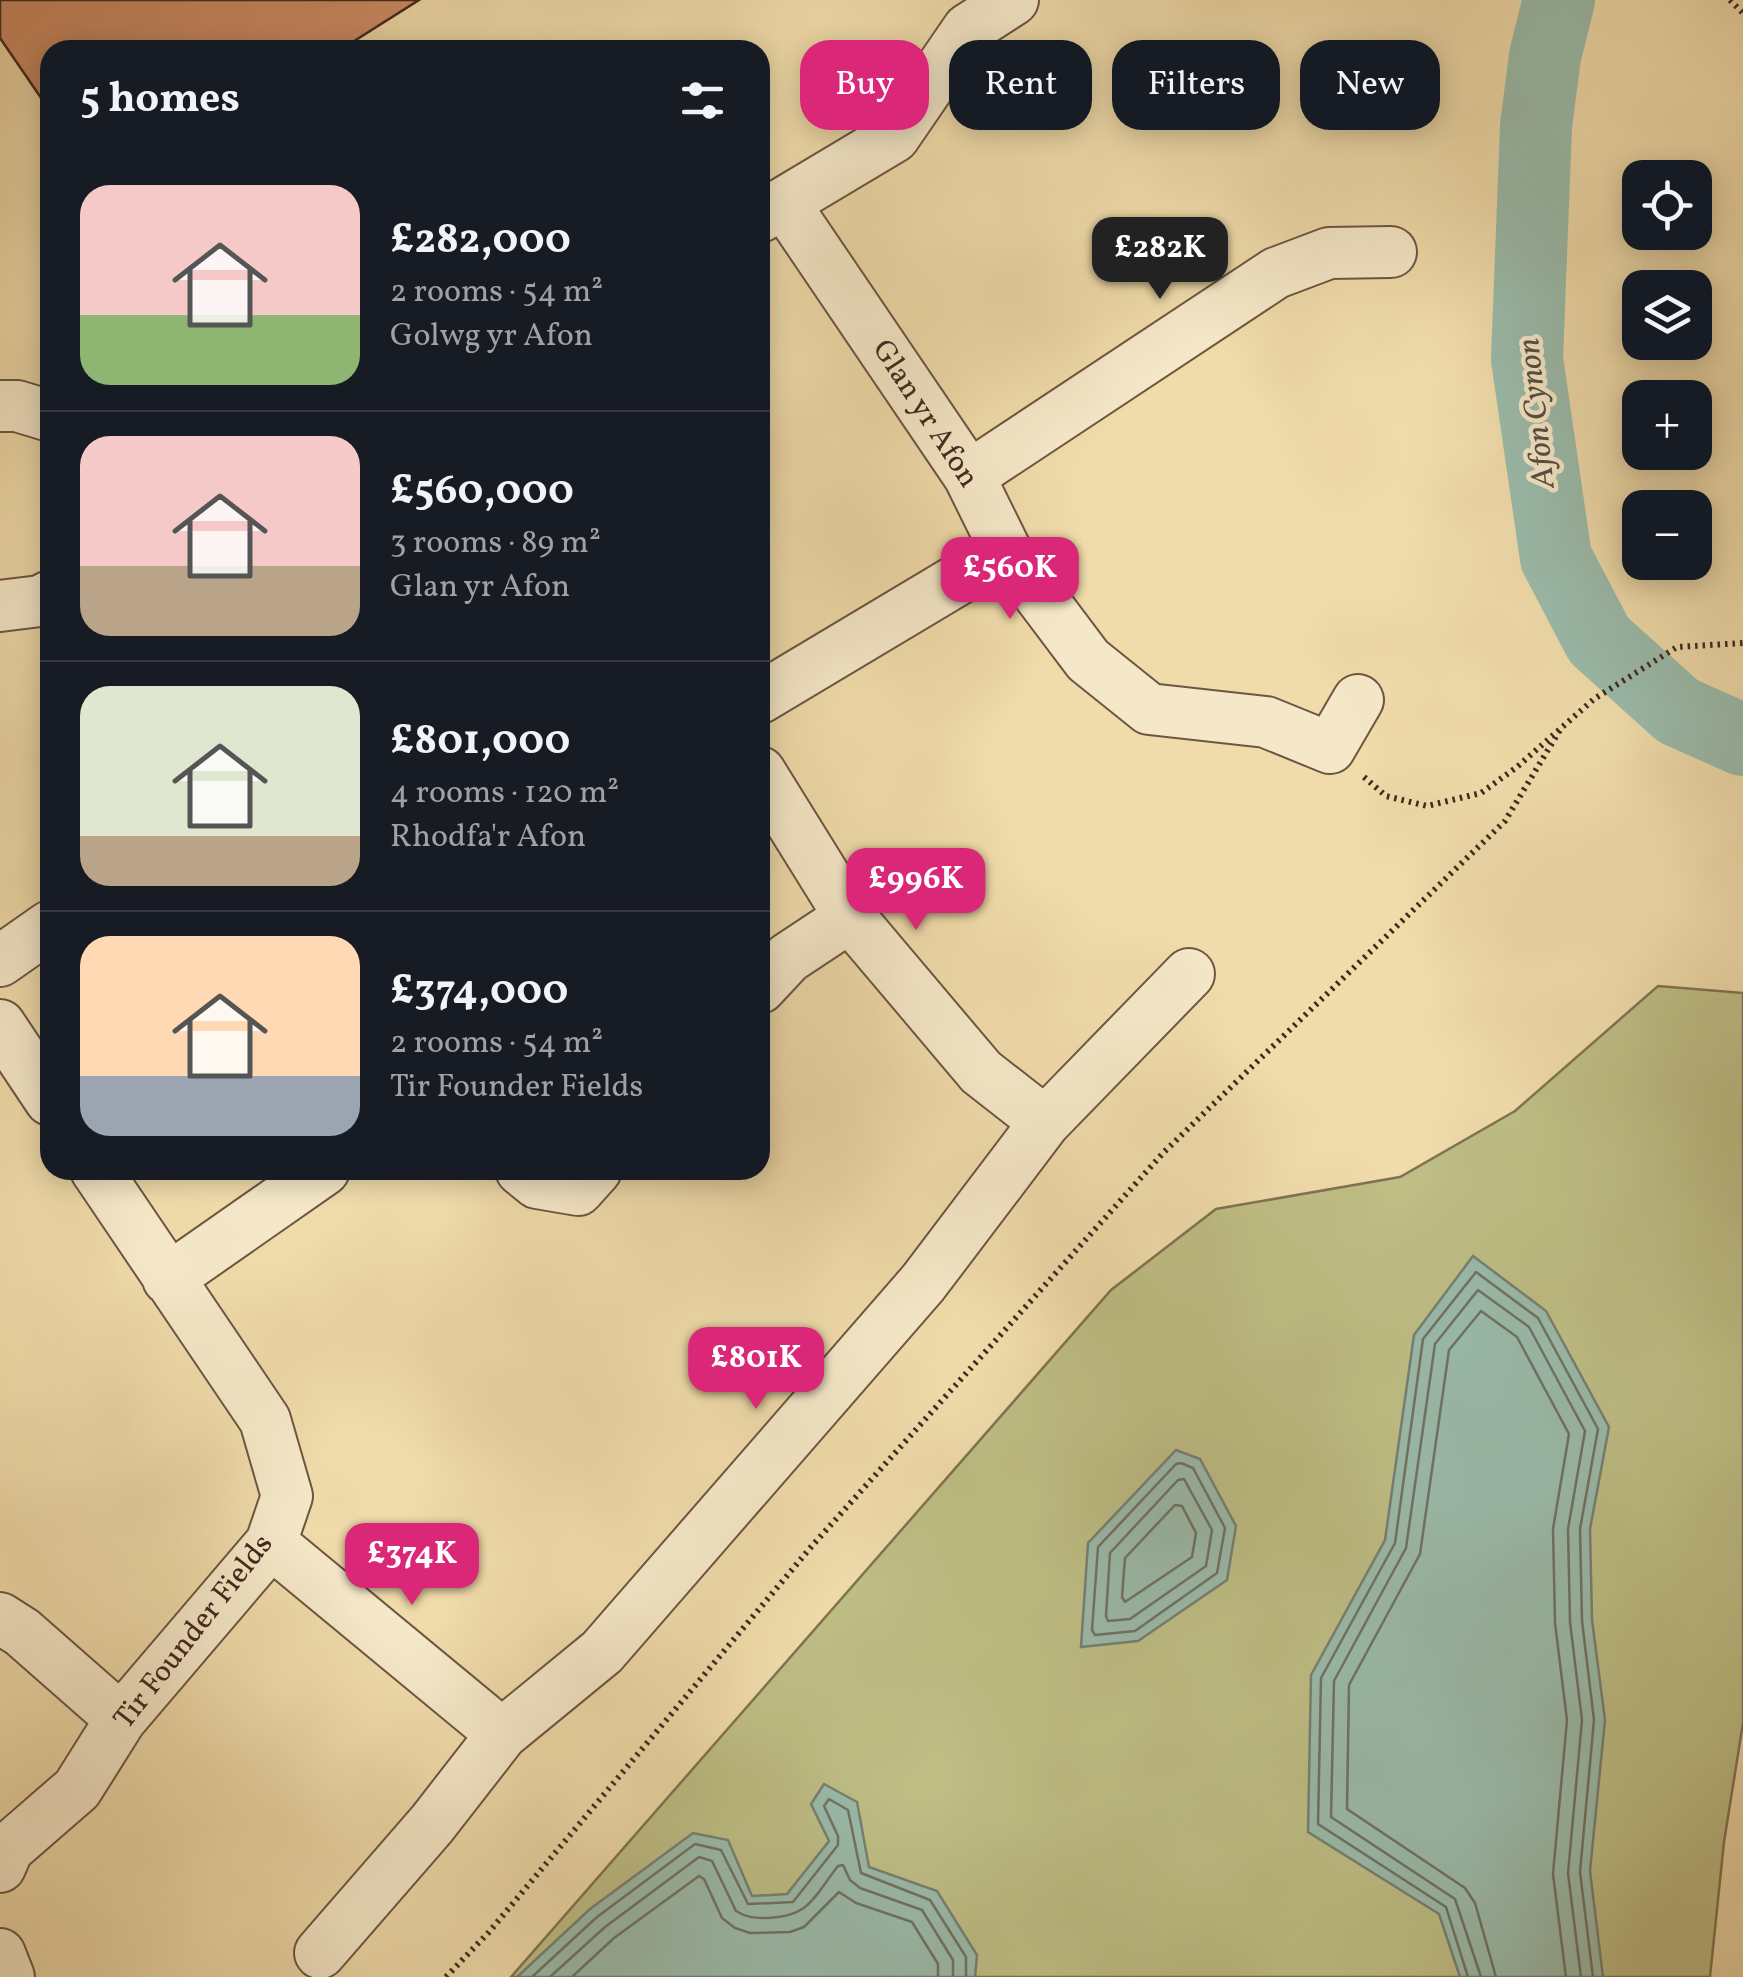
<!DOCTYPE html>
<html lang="en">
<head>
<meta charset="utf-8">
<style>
  body { margin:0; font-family:Vollkorn,serif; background:#242831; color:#f1f3f6; height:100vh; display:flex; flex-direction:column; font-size:38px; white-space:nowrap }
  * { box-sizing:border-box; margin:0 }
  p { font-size:32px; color:#9ea1a6 }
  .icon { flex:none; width:55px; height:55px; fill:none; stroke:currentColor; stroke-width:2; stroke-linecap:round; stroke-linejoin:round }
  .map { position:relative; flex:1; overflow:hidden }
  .side { position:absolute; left:40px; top:40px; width:730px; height:1140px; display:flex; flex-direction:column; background:#171b24; border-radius:30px; box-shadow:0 5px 25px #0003 }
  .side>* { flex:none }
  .banner { position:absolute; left:800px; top:40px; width:792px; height:90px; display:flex; gap:20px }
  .fabs { position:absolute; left:1622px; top:160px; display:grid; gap:20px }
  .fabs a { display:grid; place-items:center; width:90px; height:90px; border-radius:20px; background:#171b24; box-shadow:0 5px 25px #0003; font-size:50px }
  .price { position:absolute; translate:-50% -85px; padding:0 22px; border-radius:20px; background:#db2777; color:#fff; font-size:32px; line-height:65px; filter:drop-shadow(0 2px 5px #0008) }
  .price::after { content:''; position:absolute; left:50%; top:60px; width:30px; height:22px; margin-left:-15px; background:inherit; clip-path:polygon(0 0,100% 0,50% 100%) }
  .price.on { background:#222; color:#fff }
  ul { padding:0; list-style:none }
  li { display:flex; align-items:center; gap:30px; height:250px; padding:0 40px }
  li+li { border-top:2px solid #363941 }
  li span { display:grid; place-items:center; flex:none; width:280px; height:200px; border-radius:30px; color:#555 }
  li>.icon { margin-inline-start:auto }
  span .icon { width:120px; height:120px; fill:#fffc; stroke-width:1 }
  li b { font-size:42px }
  h2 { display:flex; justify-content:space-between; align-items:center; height:120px; padding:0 40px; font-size:42px }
  .tag { padding:0 35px; border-radius:30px; background:#171b24; box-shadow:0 5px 25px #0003; font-size:35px; line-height:90px }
  .tag.on { background:#db2777; color:#fff }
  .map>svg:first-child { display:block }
</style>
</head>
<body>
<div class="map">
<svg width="1743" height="1977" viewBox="0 0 1743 1977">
  <rect width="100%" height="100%" fill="#f0dbaa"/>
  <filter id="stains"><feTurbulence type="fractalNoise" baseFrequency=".002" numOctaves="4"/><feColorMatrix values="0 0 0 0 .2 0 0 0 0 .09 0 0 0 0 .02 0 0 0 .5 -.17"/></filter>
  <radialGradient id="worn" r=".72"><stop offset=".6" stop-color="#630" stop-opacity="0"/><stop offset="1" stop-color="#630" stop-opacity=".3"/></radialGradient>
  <path fill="#bebe85" stroke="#807352" stroke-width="2.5" d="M1658 986 1743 993V1723L1724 1842 1710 1977H511L1111 1290 1216 1209 1400 1177 1515 1111Z"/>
  <path fill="#9abbab" stroke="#768073" stroke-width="2.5" d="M1473 1256 1546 1311 1609 1427 1590 1529 1592 1620 1605 1720 1590 1871 1603 1977H1460L1439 1914 1308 1832 1311 1675 1385 1540 1414 1335Z
    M1176 1450 1200 1459 1236 1526 1227 1580 1138 1641 1081 1647 1088 1543Z
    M824 1784 857 1802 869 1867 937 1891 977 1955 975 1977H517L590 1909 693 1833 728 1840 752 1896 787 1894 829 1841 811 1804Z"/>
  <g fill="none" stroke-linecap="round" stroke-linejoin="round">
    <path stroke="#6e7265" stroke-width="2.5" d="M1181 1463 1193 1468 1225 1528 1217 1573 1135 1631 1095 1635 1092 1630 1098 1547 1176 1464Z
      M1184 1479 1212 1530 1206 1566 1130 1619 1108 1621 1106 1616 1110 1553 1178 1480Z
      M1175 1505 1182 1506 1196 1533 1192 1557 1125 1602 1122 1597 1125 1558Z
      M532 1977 597 1917 695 1844 721 1850 748 1904 793 1902 838 1845V1836L824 1806 829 1799 848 1810 861 1873 930 1900 966 1957V1977
      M550 1977 605 1927 699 1857 712 1861 736 1911C747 1918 755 1918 768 1918 810 1916 813 1898 838 1866L843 1865 850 1880 860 1888 922 1910 953 1960V1977
      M572 1977 614 1938 699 1876 704 1879 722 1918 735 1928 750 1933 790 1932 804 1927 839 1892 856 1903 912 1922 938 1964V1977
      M1468 1977 1446 1907 1318 1824 1321 1678 1395 1543 1423 1339 1476 1272 1538 1318 1598 1429 1580 1529 1582 1621 1594 1720 1580 1872 1593 1977
      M1481 1977 1455 1899 1331 1817 1334 1681 1406 1548 1435 1344 1478 1290 1529 1327 1585 1431 1568 1529 1570 1622 1582 1720 1568 1873 1581 1977
      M1496 1977 1475 1903 1465 1888 1347 1809 1349 1685 1420 1554 1449 1350 1481 1311 1517 1337 1569 1434 1553 1529 1555 1623 1567 1720 1553 1874 1566 1977"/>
    <path stroke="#9abbab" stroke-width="72" d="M1559 0 1545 56 1536 126 1527 359 1556 558 1599 640 1678 711 1743 740"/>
  </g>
  <path fill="#cd8c66" stroke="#41281f" stroke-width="2.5" d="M0 0H419L340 50H50V111L0 38Z"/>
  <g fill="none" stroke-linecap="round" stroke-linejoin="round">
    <g stroke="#6d5542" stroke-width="54">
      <path id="minor" d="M784 203 969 476 1006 551 1088 660 1149 709 1266 722 1330 748 1358 700
        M760 217 894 137 968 29 1013 0
        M0 406H17L50 416
        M969 476 1276 273 1329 253 1391 252
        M0 606 40 601 50 596
        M760 698 1006 551
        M760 772 850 917 981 1072 1045 1122
        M0 961 50 926
        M760 988 788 958 850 917
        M0 1025 50 1100
        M521 1170 537 1183 578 1190 596 1170
        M168 1279 324 1170
        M271 1543 502 1734
        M0 1618 22 1632 121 1719
        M0 1867 8 1849 77 1789 121 1719 271 1543 287 1496 265 1420 96 1170
        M320 1953 432 1824 502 1734 602 1652 923 1283 1045 1122 1189 974
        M0 1954 9 1977"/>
    </g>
    <path stroke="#41281f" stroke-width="6" stroke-dasharray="2.5 5" stroke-linecap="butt" d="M1730 0 1743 13
      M1364 777 1386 796 1427 806 1481 793 1517 767 1594 699 1677 647 1743 643
      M446 1977 489 1932 811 1547 1163 1153 1505 821 1560 730"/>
    <use href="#minor" stroke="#f5e8c8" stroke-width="50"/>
  </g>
  <g text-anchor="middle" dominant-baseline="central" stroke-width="9" stroke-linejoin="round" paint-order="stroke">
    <g font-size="30" fill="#41281f" stroke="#f5e8c8">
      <text transform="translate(925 414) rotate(57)">Glan yr Afon</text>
      <text transform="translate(194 1632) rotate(-52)">Tir Founder Fields</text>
    </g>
    <g font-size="32" font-style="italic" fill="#574d42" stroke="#f5e8c8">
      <text transform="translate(1538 413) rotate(-96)">Afon Cynon</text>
    </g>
  </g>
  <rect width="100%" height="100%" filter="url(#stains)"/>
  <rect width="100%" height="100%" fill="url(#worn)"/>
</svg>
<div class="fabs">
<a><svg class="icon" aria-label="locate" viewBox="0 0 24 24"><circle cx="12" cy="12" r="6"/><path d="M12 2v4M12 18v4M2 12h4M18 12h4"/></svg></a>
<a><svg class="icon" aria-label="layers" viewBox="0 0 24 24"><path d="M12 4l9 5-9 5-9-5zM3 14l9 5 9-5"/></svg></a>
<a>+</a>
<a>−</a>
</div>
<b class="price on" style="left:1160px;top:302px">£282K</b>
<b class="price" style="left:1010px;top:622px">£560K</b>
<b class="price" style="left:916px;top:933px">£996K</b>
<b class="price" style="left:756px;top:1412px">£801K</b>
<b class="price" style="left:412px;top:1608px">£374K</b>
<div class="banner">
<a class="tag on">Buy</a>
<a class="tag">Rent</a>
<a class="tag">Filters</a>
<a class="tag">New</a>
</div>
<section class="side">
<h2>5 homes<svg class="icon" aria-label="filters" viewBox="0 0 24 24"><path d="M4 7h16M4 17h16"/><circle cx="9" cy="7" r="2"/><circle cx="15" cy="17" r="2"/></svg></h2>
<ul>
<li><span style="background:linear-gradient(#f6c9c9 65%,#8fb573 0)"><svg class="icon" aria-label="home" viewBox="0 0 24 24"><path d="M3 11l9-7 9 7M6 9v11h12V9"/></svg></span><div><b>£282,000</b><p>2 rooms · 54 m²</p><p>Golwg yr Afon</p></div></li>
<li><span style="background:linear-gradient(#f6c9c9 65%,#b9a48a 0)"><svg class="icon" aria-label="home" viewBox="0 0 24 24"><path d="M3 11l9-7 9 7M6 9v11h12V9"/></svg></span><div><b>£560,000</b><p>3 rooms · 89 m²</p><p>Glan yr Afon</p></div></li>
<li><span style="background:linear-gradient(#dfe7d0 75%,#b9a48a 0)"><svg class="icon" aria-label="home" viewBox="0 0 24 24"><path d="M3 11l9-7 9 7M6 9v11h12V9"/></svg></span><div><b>£801,000</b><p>4 rooms · 120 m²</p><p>Rhodfa'r Afon</p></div></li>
<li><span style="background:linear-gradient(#ffd9b3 70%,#9aa5b1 0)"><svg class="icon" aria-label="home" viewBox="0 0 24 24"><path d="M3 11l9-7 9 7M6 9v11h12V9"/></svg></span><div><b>£374,000</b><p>2 rooms · 54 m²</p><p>Tir Founder Fields</p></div></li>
</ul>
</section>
</div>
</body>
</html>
